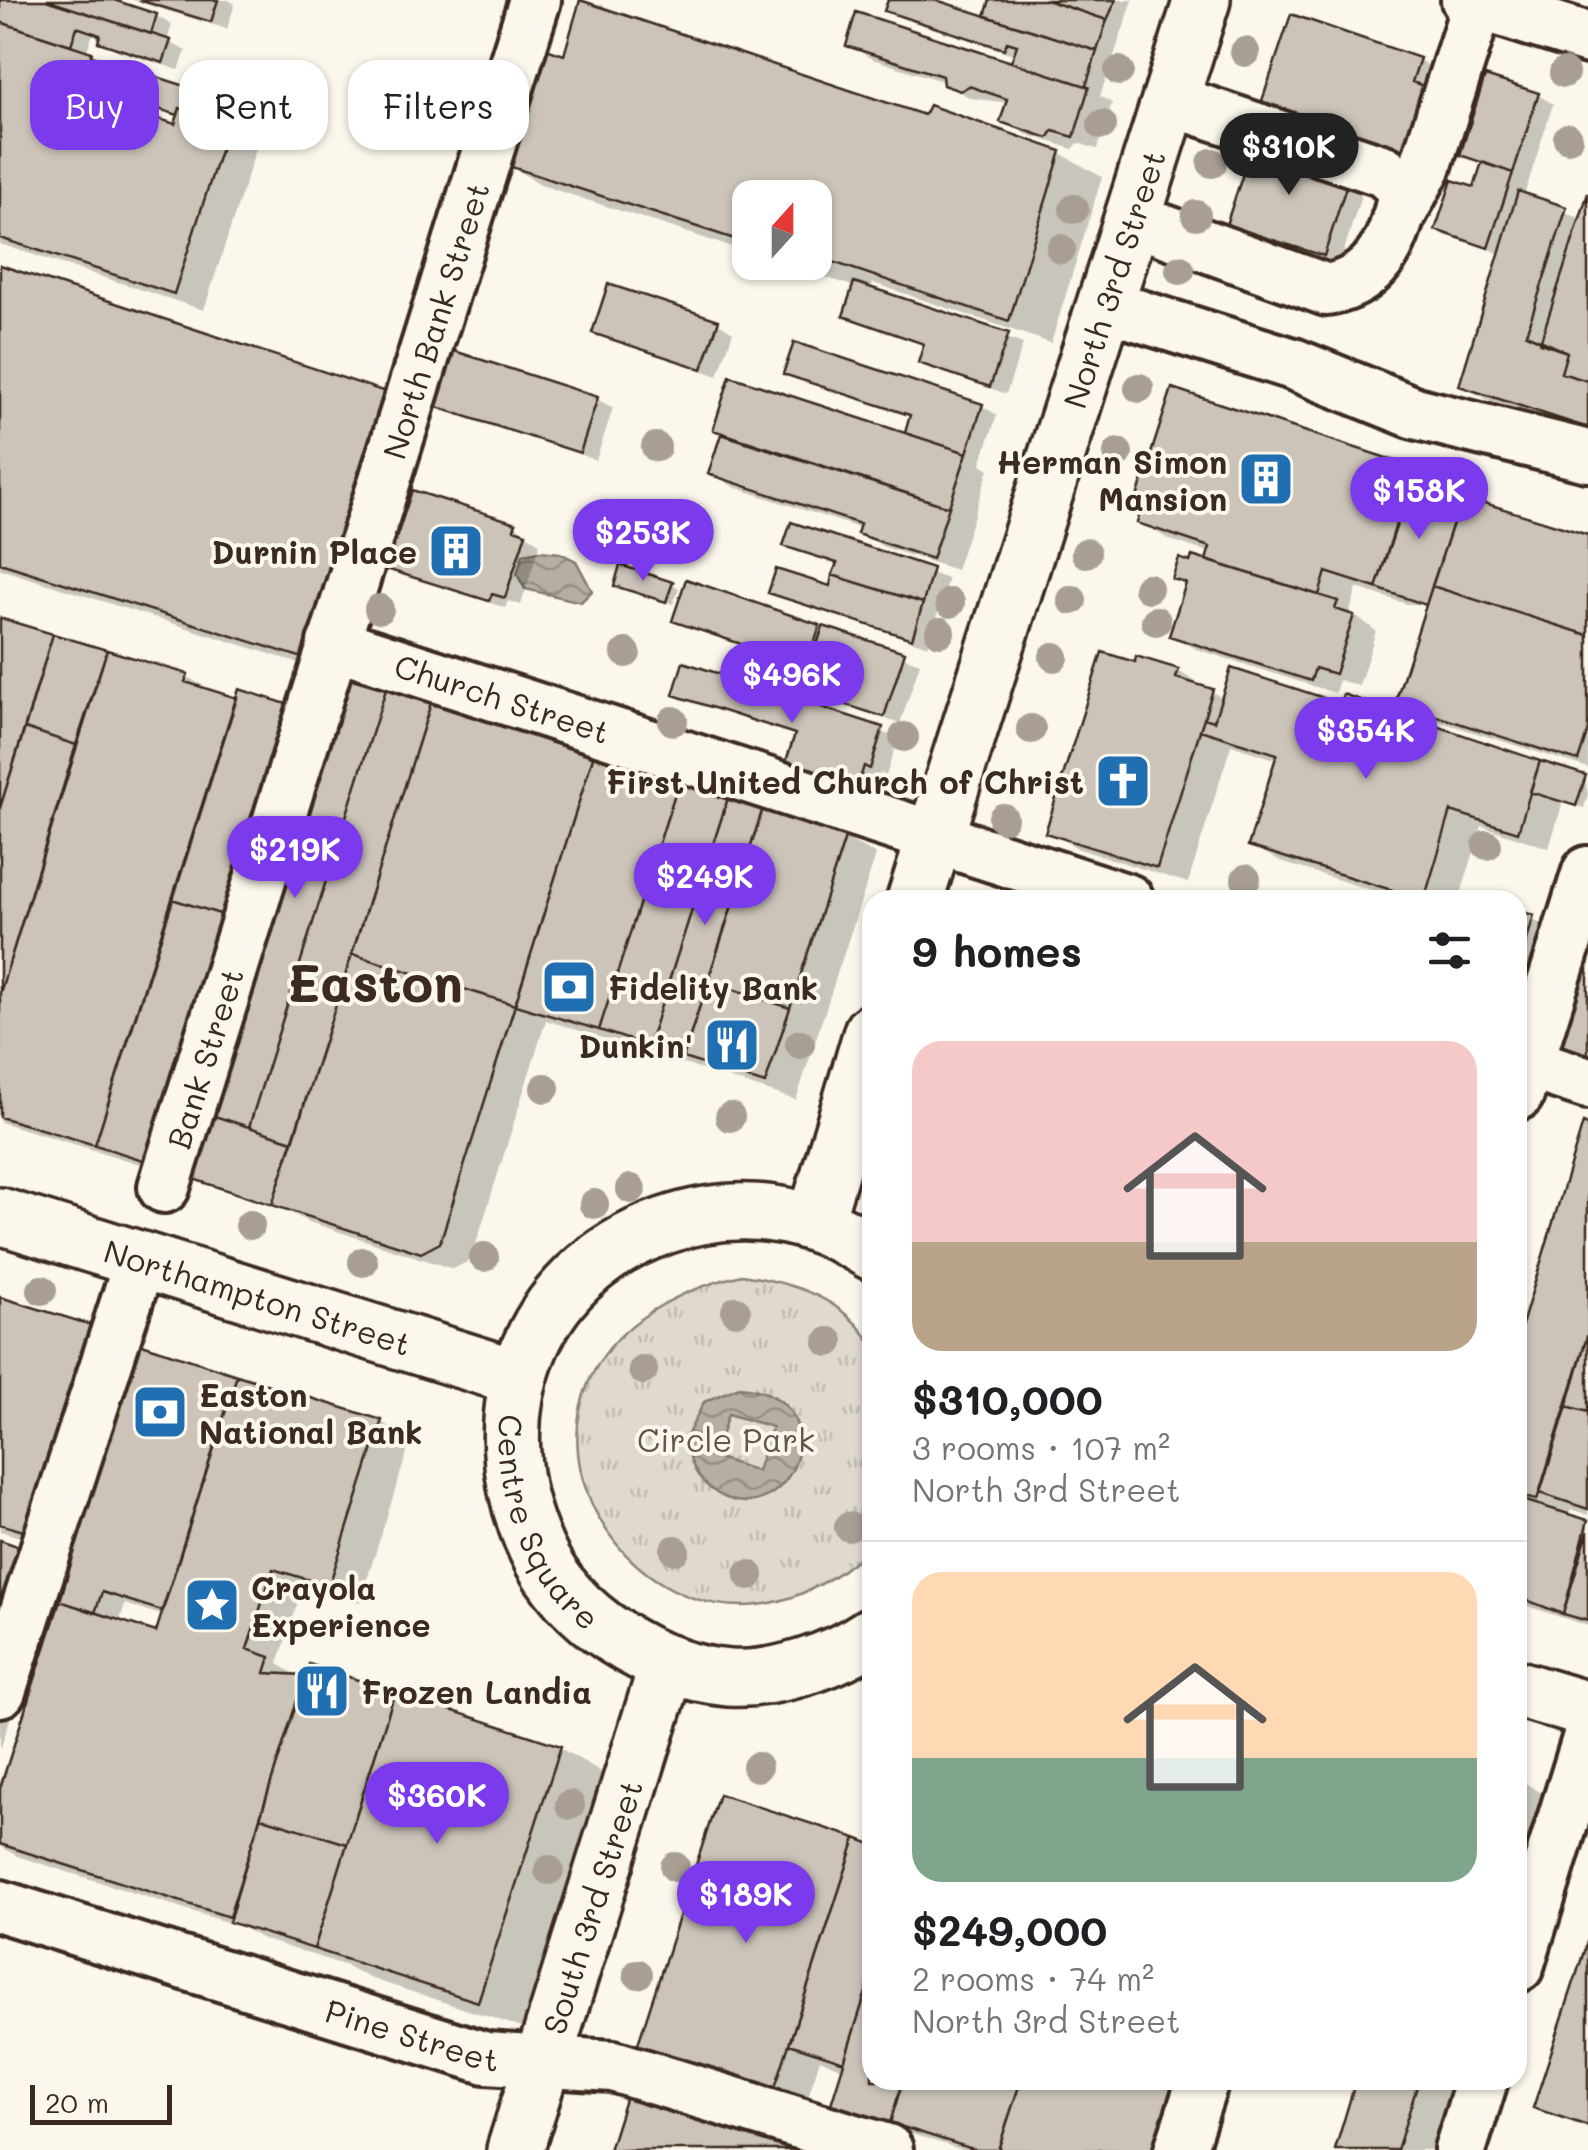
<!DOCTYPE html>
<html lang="en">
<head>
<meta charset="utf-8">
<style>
  body { margin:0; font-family:Mali,sans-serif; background:#f2f2f2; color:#202124; height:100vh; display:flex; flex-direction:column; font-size:38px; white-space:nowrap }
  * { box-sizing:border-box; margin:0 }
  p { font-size:32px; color:#757577 }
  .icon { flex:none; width:55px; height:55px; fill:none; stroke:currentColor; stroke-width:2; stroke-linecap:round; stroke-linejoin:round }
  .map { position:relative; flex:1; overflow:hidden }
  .panel { position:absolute; left:862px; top:890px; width:665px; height:1200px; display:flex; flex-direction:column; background:#fff; border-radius:30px; box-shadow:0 2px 8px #0004 }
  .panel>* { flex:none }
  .guide { position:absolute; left:30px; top:60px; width:682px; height:90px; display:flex; gap:20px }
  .needle { width:65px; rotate:21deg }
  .buttons { position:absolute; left:732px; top:180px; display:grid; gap:20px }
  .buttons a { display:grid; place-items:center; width:100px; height:100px; border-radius:20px; background:#fff; box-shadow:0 2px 8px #0004; font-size:50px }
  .scale { position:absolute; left:30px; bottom:25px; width:142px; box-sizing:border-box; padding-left:10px; border:5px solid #3b2a1e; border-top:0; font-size:28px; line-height:35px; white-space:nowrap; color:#3b2a1e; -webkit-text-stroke:8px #fbf7ec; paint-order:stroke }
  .price { position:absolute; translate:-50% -85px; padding:0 22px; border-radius:35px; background:#7c3aed; color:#fff; font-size:32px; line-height:65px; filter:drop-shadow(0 2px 5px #0008) }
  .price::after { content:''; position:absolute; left:50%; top:60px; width:30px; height:22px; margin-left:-15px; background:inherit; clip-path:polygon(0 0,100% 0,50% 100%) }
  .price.current { background:#222; color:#fff }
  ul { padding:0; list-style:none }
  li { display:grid; align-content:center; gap:20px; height:530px; padding:0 50px }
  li+li { border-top:2px solid #e0e0e0 }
  li span { display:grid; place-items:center; height:310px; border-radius:30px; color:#555 }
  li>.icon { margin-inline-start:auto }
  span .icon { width:180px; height:180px; fill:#fffc; stroke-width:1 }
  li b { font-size:42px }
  h2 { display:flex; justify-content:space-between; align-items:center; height:120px; padding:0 50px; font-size:42px }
  .tag { padding:0 35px; border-radius:30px; background:#fff; box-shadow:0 2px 8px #0004; font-size:35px; line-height:90px }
  .tag.current { background:#7c3aed; color:#fff }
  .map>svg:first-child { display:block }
</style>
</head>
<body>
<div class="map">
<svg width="1588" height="2150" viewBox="0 0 1588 2150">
  <defs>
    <pattern id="park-tufts" width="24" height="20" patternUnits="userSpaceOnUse" patternTransform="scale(2.5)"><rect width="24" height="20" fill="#dfd9ce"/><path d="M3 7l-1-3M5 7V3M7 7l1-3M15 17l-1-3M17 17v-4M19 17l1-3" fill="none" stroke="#c0bab0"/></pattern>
    <pattern id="water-waves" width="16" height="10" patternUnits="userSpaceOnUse" patternTransform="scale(2.5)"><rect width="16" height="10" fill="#b6aea2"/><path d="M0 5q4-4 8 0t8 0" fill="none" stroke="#958e83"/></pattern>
  </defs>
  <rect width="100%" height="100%" fill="#fbf7ec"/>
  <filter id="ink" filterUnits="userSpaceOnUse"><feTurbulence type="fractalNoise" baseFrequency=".01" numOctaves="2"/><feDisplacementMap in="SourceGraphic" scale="20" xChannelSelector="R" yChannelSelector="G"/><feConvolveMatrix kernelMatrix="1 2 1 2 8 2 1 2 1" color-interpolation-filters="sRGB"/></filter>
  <g filter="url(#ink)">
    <path fill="url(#park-tufts)" stroke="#8d8276" stroke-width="2.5" d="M742 1275C794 1283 844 1298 872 1345V1545C657 1757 404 1354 742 1275Z"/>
    <path fill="url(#water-waves)" stroke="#85796d" stroke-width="2.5" fill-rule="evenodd" d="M539 551 560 553 576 561 592 591 581 602 525 589 517 574 523 554Z
      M739 1387C847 1396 791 1536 718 1494 696 1480 688 1462 687 1436L704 1402ZM728 1414 772 1427 757 1471 715 1457Z"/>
    <path fill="#0003" fill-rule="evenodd" d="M0 0H120L118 4 156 16 172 25 167 41 186 51 179 70 116 50 93 34 86 53 243 111 237 131 258 143 204 310 0 244ZM148 103 179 117 176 128 143 117Z
      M132 0H229L235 4 227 29Z
      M890 0H928L987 19 993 0H1133L1100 96 1112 103 1097 149 1078 143 1073 149 1026 134 1003 120 1009 103 970 98 945 82 872 59 849 45 1013 65 1016 55 903 19 887 10Z
      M1292 17 1419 60 1443 74 1433 176Z
      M565 58 925 119 1060 153 1102 177 1051 343 873 283 870 290 1023 344 1006 394 921 362 926 346 846 315 855 287 780 262H815V198H750V253L544 186 502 162Z
      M1538 95 1553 104 1524 196 1582 219 1588 201V432L1486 399 1462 385 1501 254 1438 229 1475 190 1484 165 1463 154Z
      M1255 143 1365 183 1340 263 1229 224Z
      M0 267 337 675 0 569Z
      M718 323 733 332 718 376 595 332Z
      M786 373 982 406 997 415 981 464 989 469 956 570 884 547 860 533 862 529 734 487 711 473 724 434 716 429 917 439 912 418Z
      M597 399 613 408 596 460 433 404Z
      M1395 463 1425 480 1423 487 1588 538V768L1422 716 1398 702 1429 604H1407L1357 588 1350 611 1376 631 1359 686 1339 680 1335 693 1196 649 1172 635 1188 585 1175 578 1181 561 1208 562 1211 553 1170 540 1140 522Z
      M515 525 540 544 521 605 508 601 505 608 389 567Z
      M792 525 948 579 928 646 771 592 831 589 839 566 786 545Z
      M672 584 679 588 673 604 617 585Z
      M675 620 819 627 920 663 900 724 805 690 816 656 806 652 802 666Z
      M0 621 186 676 210 690 170 1173 0 1122Z
      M1138 659 1178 671 1224 699 1585 777 1588 794 1584 808 1563 802 1549 848 1482 826 1459 900H1403L1281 862 1251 845 1277 760 1231 745 1188 883 1079 849 1048 831Z
      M685 665 898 738 886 776 880 773 871 801 797 736 676 693Z
      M344 679 845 838 876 855 796 1100 546 1020 471 1260 453 1269 306 1221 279 1206 203 1184 187 1175Z
      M1518 913 1548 927 1529 993 1518 989Z
      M1585 1126 1588 1515 1571 1509 1568 1516 1588 1522V1626L1518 1603V1347Z
      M0 1300 64 1550 0 1531Z
      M138 1345 381 1422 411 1440 360 1602 304 1584 278 1664 300 1677H307L310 1667 560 1748 612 1778 530 2030 369 1978 347 1966 262 1939 242 1927 17 1856 0 1846V1796ZM125 1604 164 1616 158 1635 119 1623Z
      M0 1543 58 1570 0 1750Z
      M1518 1779 1542 1793 1518 1874Z
      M720 1797 872 1847V2080L1195 2150H963L857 2117 834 2103 844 2070 820 2059 803 2113 669 2069Z
      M1588 1947V2129L1536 2107Z
      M1359 2080H1455L1433 2150H1337Z"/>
    <path fill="#ccc4b9" stroke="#3b2a1e" stroke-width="2.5" d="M0 0H46L171 40 163 63 98 42 100 35 77 27 71 45 0 22Z
      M46 0H114L157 14 151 34Z
      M139 0H218L211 22Z
      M580 0 924 115 929 105 1061 151 1009 321 830 261 827 270 806 262H815V198H750V244L499 163 537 46 564 55Z
      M888 0H936L1097 51 1086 86 1011 62 1017 45 1007 42 1004 49 884 11Z
      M990 0H1046L1107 20 1097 51 985 16Z
      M1046 0H1116L1107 20Z
      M856 12 1089 87 1074 137 1053 131 1048 138 1000 122 1007 99 969 86 960 91 943 85 942 76 846 46Z
      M1291 14 1420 58 1412 82 1435 90 1409 164 1258 113Z
      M0 22 92 52 79 94 175 124 180 108 229 123 174 294 0 238Z
      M92 56 229 100 222 121 180 108 178 115 148 106 150 97 133 92 128 109 79 94Z
      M1485 76 1539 93 1513 173 1460 155Z
      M1254 140 1351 171 1324 256 1226 225Z
      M1482 162 1513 173 1488 248 1435 230 1452 180 1474 187Z
      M1518 191 1567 207 1526 334 1567 352 1561 373 1588 381V428L1459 386Z
      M1588 193V381L1561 373 1567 352 1540 343Z
      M0 265 389 393 306 659 0 563Z
      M854 282 1009 333 990 387 918 363 924 344 843 316Z
      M608 284 719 320 702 369 592 333Z
      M794 342 983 404 967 453 905 433 910 415 783 374Z
      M448 349 598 397 580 453 430 405Z
      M730 376 967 453 949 507 713 430Z
      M1172 388 1396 461 1384 497 1402 505 1376 588 1326 572 1319 595 1206 560 1210 547 1137 523 1144 499 1137 497Z
      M721 434 949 507 932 559 857 534 860 524 708 474Z
      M1411 481 1462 496 1426 605 1376 588Z
      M412 490 516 523 514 529 526 533 505 598 492 594 489 601 386 569Z
      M1462 496 1588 535V635L1432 586Z
      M791 522 933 568 923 603 832 575 837 563 783 546Z
      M1192 556 1338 601 1335 609 1354 615 1335 674 1315 668 1311 681 1169 636 1186 583 1172 579 1179 558 1190 562Z
      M620 565 673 582 666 602 614 586Z
      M776 569 830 586 832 575 923 603 912 639 768 593Z
      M686 579 820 625 811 653 790 645 786 659 672 621Z
      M1432 586 1588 635V730L1578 761 1395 703Z
      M0 618 53 634 0 808Z
      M823 626 905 652 884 717 802 691Z
      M53 634 107 650 76 745 25 728Z
      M107 650 188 674 185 682 237 698 95 1145 0 1117V993Z
      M1102 652 1135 662 1136 656 1179 669 1176 678 1213 689 1157 868 1045 833Z
      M683 662 883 727 870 769 864 766 855 794 783 770 795 734 673 695Z
      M1231 668 1340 703 1343 694 1540 761 1518 832 1451 811 1424 900 1248 846 1277 754 1200 730 1204 718 1214 721Z
      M342 676 386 689 249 1127 205 1113Z
      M239 689 290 705 223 915 172 899Z
      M386 689 431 703 293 1141 249 1127Z
      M431 703 594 754 515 1005 352 954Z
      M25 728 76 745 0 993V808Z
      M594 754 679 781 599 1030 515 1005Z
      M1540 761 1586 775 1576 806 1530 792Z
      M679 781 728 798 648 1046 599 1030Z
      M728 798 763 808 683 1058 648 1046Z
      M763 808 846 835 790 1008 708 981Z
      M1012 885 1055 900H1007Z
      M172 899 223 915 146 1161 95 1145Z
      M1518 911 1534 915 1518 972Z
      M1588 932V1064L1556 1054Z
      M352 954 515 1005 440 1243 421 1253 272 1205Z
      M708 981 790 1008 765 1084 683 1058Z
      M205 1113 293 1141 272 1205 184 1176Z
      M1583 1123 1588 1125V1333L1537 1500 1524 1497 1525 1491 1518 1489V1338Z
      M0 1297 101 1328 33 1534 0 1524Z
      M1588 1333V1412L1567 1406Z
      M136 1342 237 1375 162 1611 102 1592 95 1613 60 1601Z
      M237 1375 382 1420 329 1586 273 1569 247 1649 270 1657 265 1673 305 1675 229 1917 0 1844V1788L60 1601 156 1632Z
      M1567 1406 1588 1412V1509L1540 1493Z
      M1523 1500 1588 1520 1563 1614 1518 1597V1519Z
      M1588 1531V1621L1563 1614Z
      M0 1540 29 1550 0 1639Z
      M309 1664 395 1692 347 1844 260 1817Z
      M395 1692 561 1746 478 2002 314 1949Z
      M719 1794 856 1838 772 2097 635 2053Z
      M260 1817 347 1844 314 1949 229 1922Z
      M856 1838 872 1844V1973L844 2062 789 2044Z
      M1588 1939V2126L1533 2108Z
      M872 1973V2080H903L890 2123 831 2104Z
      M903 2080H1021L998 2150H976L890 2123Z
      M1021 2080H1181L1159 2150H998Z
      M1356 2080H1419L1397 2150H1335Z
      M628 2090 819 2150H609Z"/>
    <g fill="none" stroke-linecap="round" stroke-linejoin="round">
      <g stroke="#3b2a1e" stroke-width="58">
        <g id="minor">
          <path d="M1467 0 1588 38"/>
          <path d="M1132 219 1327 290C1378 281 1397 239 1404 189L1384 171 1170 100"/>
          <path d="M1397 220 1425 168 1478 3"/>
          <path d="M1105 305 1293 364 1415 413 1588 456"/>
          <path id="s1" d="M333 643 1128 900"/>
          <path d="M1527 1063 1588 1083"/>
          <path d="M1518 1094 1588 872"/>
          <path id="s2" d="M164 1187 535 0"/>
          <path d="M0 1691 140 1260"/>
          <path id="s3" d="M0 1906 486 2058 613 2066 887 2150"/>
          <path d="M1518 1966 1588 1739"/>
          <path d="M1180 2150 1203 2080"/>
          <path d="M1460 2150 1482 2080"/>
        </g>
      </g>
      <g stroke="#3b2a1e" stroke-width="62">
        <g id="major">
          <path id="s4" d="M915 900 1202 0"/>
          <path id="s5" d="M0 1216 516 1377"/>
          <path d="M815 1223 872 1032"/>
          <path id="s6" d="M872 1252C807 1210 737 1200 664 1226 526 1274 477 1418 536 1548 567 1618 653 1672 729 1678 775 1681 836 1660 872 1635"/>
          <path d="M1518 1689 1588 1710"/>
          <path id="s7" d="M515 2150 668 1663"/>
        </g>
      </g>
      <use href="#minor" stroke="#fbf7ec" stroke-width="50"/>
      <use href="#major" stroke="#fbf7ec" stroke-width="55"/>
    </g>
    <g fill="#a89e93">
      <circle cx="1245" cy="52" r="15"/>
      <circle cx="1119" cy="71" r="15"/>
      <circle cx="1564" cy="73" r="15"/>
      <circle cx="1102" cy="125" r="15"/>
      <circle cx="1568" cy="138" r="15"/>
      <circle cx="1212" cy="163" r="15"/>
      <circle cx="1074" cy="209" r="15"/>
      <circle cx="1196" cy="215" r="15"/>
      <circle cx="1061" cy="249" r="15"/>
      <circle cx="1180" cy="270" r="15"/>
      <circle cx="1139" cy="388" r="15"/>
      <circle cx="656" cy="447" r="15"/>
      <circle cx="1118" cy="453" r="15"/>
      <circle cx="1086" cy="553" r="15"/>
      <circle cx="1148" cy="588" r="15"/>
      <circle cx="1072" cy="600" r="15"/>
      <circle cx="950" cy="603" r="15"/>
      <circle cx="379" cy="609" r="15"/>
      <circle cx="1156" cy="621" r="15"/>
      <circle cx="940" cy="632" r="15"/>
      <circle cx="626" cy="653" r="15"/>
      <circle cx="1054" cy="657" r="15"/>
      <circle cx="673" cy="721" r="15"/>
      <circle cx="1031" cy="729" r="15"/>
      <circle cx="904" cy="737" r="15"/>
      <circle cx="1003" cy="818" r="15"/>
      <circle cx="1487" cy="845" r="15"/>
      <circle cx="1246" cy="879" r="15"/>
      <circle cx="800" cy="1044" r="15"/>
      <circle cx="545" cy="1088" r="15"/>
      <circle cx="730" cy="1117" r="15"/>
      <circle cx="631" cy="1189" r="15"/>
      <circle cx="594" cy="1204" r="15"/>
      <circle cx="250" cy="1225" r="15"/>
      <circle cx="484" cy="1257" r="15"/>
      <circle cx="363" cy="1262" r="15"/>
      <circle cx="42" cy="1290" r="15"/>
      <circle cx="736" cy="1311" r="15"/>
      <circle cx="829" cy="1342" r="15"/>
      <circle cx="643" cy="1370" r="15"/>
      <circle cx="849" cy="1527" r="15"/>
      <circle cx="675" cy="1550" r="15"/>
      <circle cx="749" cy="1575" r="15"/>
      <circle cx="757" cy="1767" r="15"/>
      <circle cx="570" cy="1805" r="15"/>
      <circle cx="675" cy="1867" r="15"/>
      <circle cx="549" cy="1870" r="15"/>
      <circle cx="638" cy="1974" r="15"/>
    </g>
  </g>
  <defs>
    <g id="building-square" transform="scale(2.875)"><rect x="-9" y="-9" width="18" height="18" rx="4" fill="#1f6fb2" stroke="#fbf7ec"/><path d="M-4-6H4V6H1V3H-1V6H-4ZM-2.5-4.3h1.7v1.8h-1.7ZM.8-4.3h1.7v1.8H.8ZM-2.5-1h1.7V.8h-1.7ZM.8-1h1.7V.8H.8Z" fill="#fff"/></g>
    <g id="church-square" transform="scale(2.875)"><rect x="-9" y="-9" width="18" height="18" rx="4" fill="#1f6fb2" stroke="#fbf7ec"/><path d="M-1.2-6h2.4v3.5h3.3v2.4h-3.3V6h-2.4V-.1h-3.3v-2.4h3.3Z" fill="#fff"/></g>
    <g id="bank-square" transform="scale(2.875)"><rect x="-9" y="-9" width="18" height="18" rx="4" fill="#1f6fb2" stroke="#fbf7ec"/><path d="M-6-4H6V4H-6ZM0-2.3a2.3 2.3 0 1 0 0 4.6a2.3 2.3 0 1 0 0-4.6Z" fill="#fff"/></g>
    <g id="restaurant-square" transform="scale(2.875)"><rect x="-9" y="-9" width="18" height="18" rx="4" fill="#1f6fb2" stroke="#fbf7ec"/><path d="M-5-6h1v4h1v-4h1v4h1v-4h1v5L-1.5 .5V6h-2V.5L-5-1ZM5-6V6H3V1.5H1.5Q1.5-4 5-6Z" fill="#fff"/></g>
    <g id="sight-square" transform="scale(2.875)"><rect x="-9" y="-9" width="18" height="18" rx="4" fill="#1f6fb2" stroke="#fbf7ec"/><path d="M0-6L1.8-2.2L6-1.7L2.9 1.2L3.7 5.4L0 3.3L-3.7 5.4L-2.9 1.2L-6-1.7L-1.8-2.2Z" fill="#fff"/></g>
  </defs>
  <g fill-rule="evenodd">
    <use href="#building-square" x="1266" y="479"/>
    <use href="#building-square" x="456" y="551"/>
    <use href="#church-square" x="1123" y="781"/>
    <use href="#bank-square" x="569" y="987"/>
    <use href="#restaurant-square" x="732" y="1045"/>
    <use href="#bank-square" x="160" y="1412"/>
    <use href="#sight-square" x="212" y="1605"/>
    <use href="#restaurant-square" x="322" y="1691"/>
  </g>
  <g text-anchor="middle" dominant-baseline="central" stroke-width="8" stroke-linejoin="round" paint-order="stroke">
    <g font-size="32" fill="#3b2a1e" stroke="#fbf7ec">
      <text stroke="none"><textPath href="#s4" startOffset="652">North 3rd Street</textPath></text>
      <text stroke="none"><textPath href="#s2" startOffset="908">North Bank Street</textPath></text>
      <text stroke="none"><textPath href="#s1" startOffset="178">Church Street</textPath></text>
      <text stroke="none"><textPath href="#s2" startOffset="135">Bank Street</textPath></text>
      <text stroke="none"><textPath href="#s5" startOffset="270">Northampton Street</textPath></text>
      <text stroke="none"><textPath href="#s6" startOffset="590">Centre Square</textPath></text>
      <text stroke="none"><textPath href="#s7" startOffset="255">South 3rd Street</textPath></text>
      <text stroke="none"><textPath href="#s3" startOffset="432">Pine Street</textPath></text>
    </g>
    <g font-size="32" font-weight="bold" fill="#3b2a1e" stroke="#fbf7ec" text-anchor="end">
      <text x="1227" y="461">Herman Simon<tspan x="1227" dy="37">Mansion</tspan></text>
      <text x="417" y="551">Durnin Place</text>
      <text x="1084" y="781">First United Church of Christ</text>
      <text x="608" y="987" text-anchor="start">Fidelity Bank</text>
      <text x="693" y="1045">Dunkin'</text>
      <text x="199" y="1394" text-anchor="start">Easton<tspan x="199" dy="37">National Bank</tspan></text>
      <text x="251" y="1587" text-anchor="start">Crayola<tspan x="251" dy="37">Experience</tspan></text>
      <text x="361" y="1691" text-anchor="start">Frozen Landia</text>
    </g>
    <g font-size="32" fill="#64564a" stroke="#fbf7ec">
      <text x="726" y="1439">Circle Park</text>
    </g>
    <g font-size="52" font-weight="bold" fill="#3b2a1e" stroke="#fbf7ec">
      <text x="375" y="981">Easton</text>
    </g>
  </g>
</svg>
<div class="buttons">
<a><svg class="needle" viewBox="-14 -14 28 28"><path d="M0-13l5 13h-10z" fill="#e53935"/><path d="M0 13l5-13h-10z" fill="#757577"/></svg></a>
</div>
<div class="scale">20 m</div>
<b class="price current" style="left:1289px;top:198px">$310K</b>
<b class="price" style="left:1419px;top:542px">$158K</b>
<b class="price" style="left:643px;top:584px">$253K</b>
<b class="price" style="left:792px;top:726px">$496K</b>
<b class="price" style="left:1366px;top:782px">$354K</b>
<b class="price" style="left:295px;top:901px">$219K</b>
<b class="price" style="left:705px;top:928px">$249K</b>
<b class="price" style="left:437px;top:1847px">$360K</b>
<b class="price" style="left:746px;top:1946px">$189K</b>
<div class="guide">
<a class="tag current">Buy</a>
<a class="tag">Rent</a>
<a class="tag">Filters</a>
</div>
<section class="panel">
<h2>9 homes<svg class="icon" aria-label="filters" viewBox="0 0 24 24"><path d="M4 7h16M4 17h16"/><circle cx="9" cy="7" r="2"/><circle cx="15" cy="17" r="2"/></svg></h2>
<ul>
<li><span style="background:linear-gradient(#f6c9c9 65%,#b9a48a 0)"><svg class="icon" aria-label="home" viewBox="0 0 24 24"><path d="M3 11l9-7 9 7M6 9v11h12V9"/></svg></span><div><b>$310,000</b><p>3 rooms · 107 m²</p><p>North 3rd Street</p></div></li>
<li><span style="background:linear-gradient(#ffd9b3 60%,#7fa58c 0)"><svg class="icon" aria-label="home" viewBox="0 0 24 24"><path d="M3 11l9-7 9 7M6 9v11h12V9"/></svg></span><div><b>$249,000</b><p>2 rooms · 74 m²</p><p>North 3rd Street</p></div></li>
</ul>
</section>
</div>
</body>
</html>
